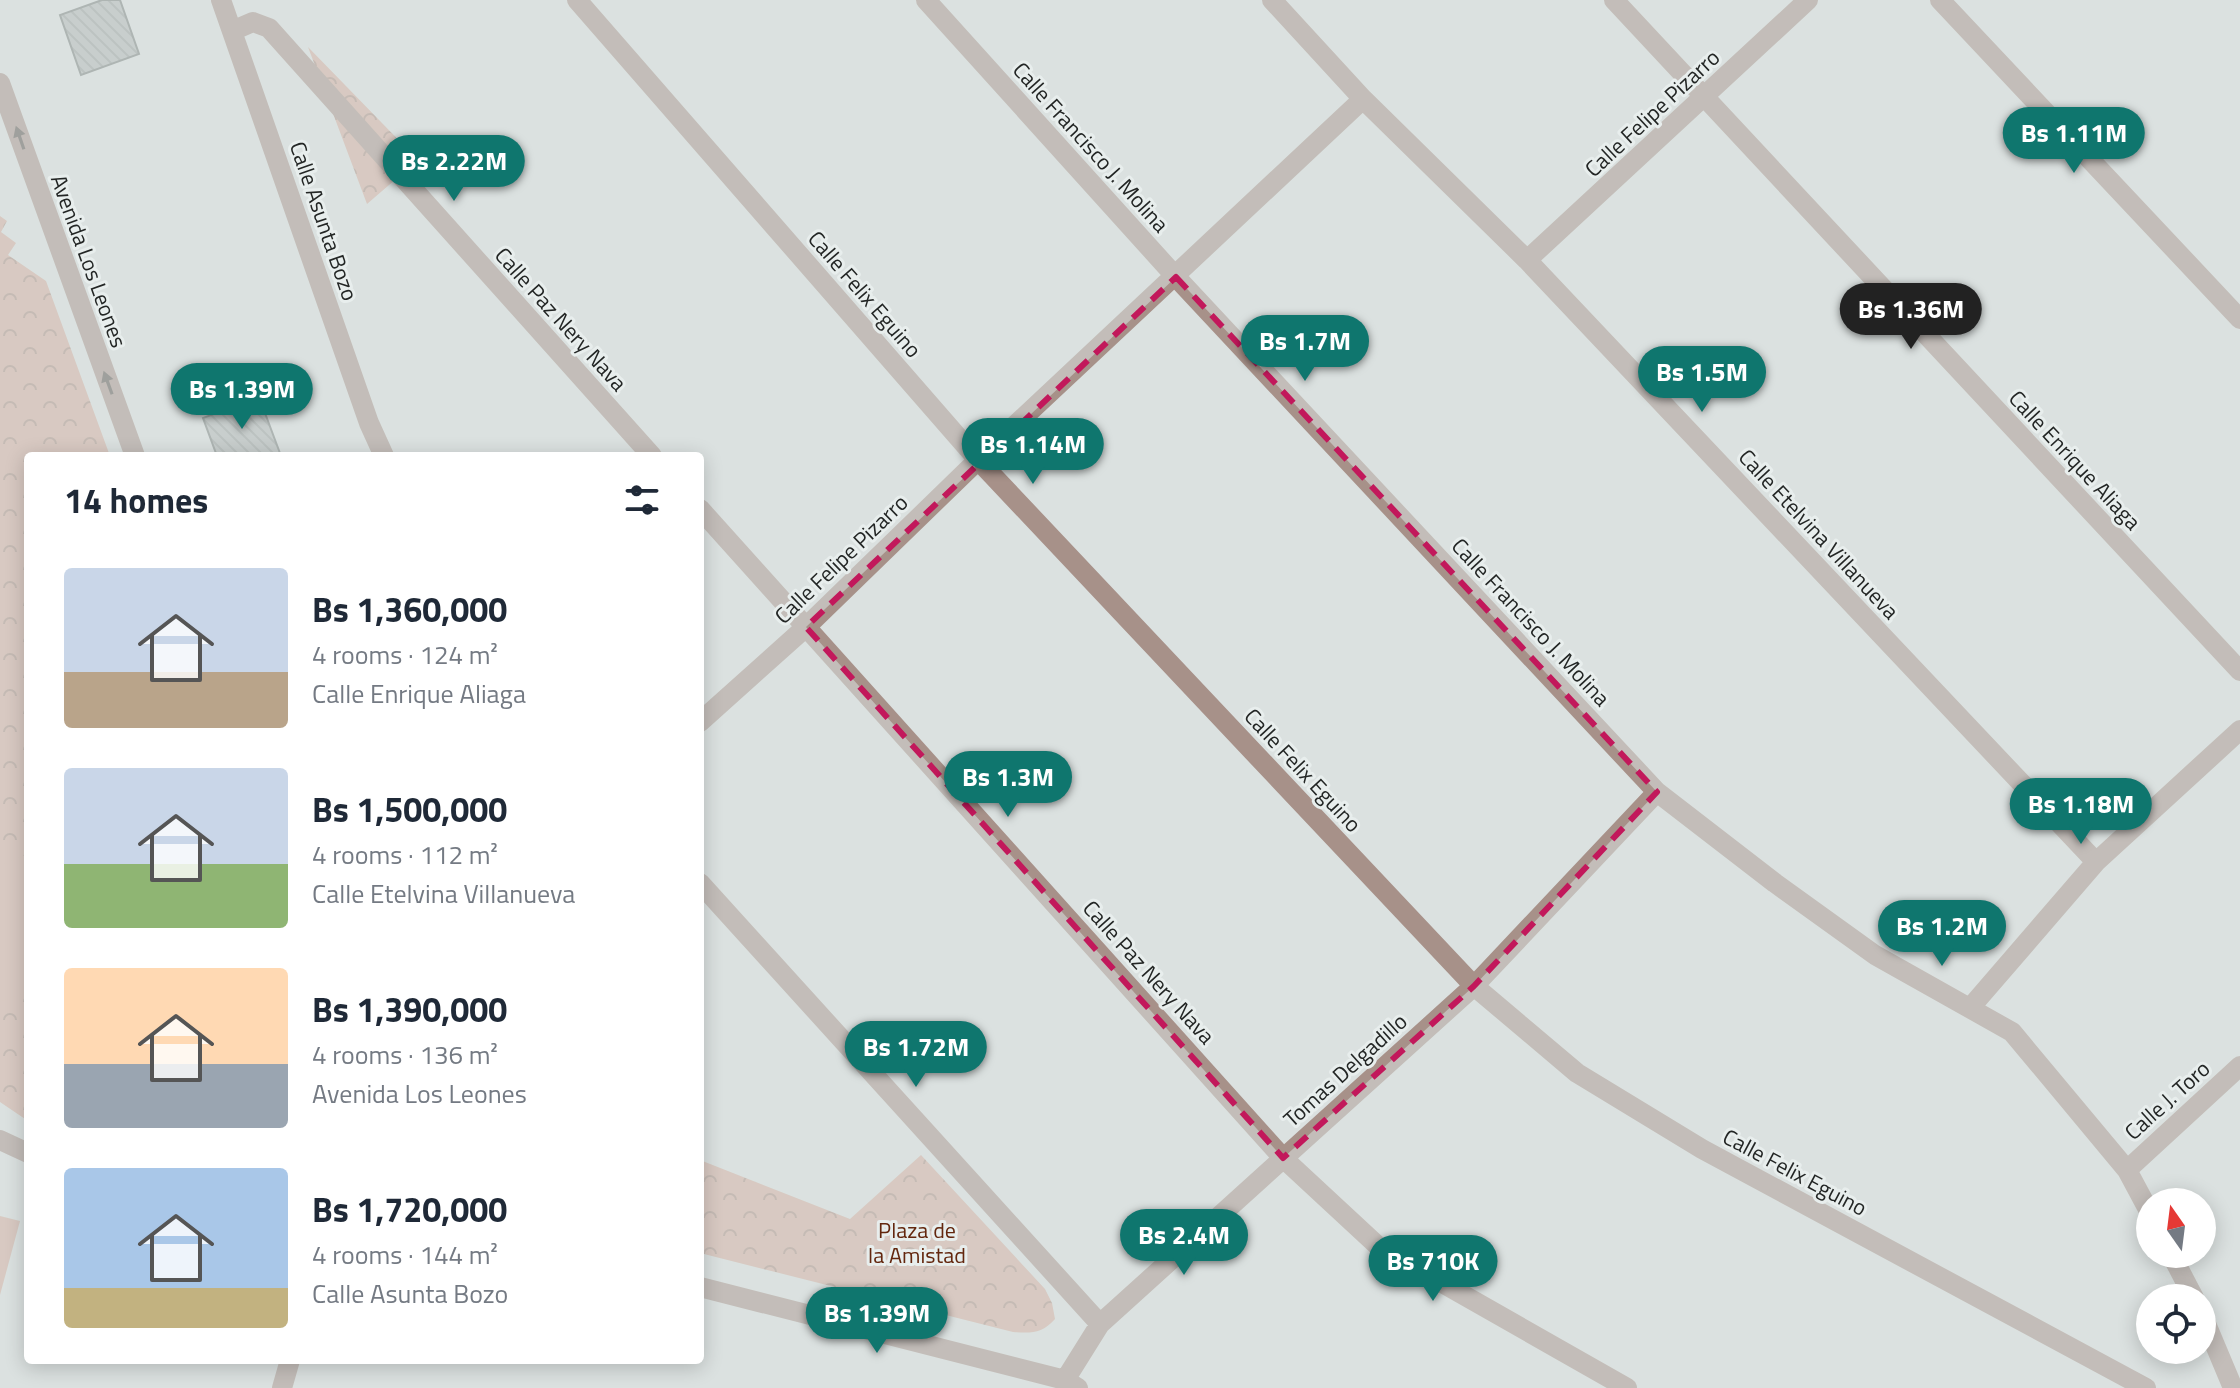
<!DOCTYPE html>
<html lang="en">
<head>
<meta charset="utf-8">
<style>
  body { margin:0; font-family:"Titillium Web",sans-serif; background:#f6f6f7; color:#1f2937; height:100vh; display:flex; flex-direction:column; font-size:30px; white-space:nowrap }
  * { box-sizing:border-box; margin:0 }
  p { font-size:26px; color:#747a83 }
  .icon { flex:none; width:44px; height:44px; fill:none; stroke:currentColor; stroke-width:2; stroke-linecap:round; stroke-linejoin:round }
  .map { position:relative; flex:1; overflow:hidden }
  .sheet { position:absolute; left:24px; top:452px; width:680px; height:912px; display:flex; flex-direction:column; background:#fff; border-radius:8px; box-shadow:0 4px 20px #0003 }
  .sheet>* { flex:none }
  .needle { width:52px; rotate:346deg }
  .fabs { position:absolute; left:2136px; top:1188px; display:grid; gap:16px }
  .fabs a { display:grid; place-items:center; width:80px; height:80px; border-radius:50%; background:#fff; box-shadow:0 4px 20px #0003; font-size:40px }
  .price { position:absolute; translate:-50% -68px; padding:0 18px; border-radius:28px; background:#0f766e; color:#fff; font-size:26px; line-height:52px; filter:drop-shadow(0 2px 4px #0008) }
  .price::after { content:''; position:absolute; left:50%; top:48px; width:24px; height:18px; margin-left:-12px; background:inherit; clip-path:polygon(0 0,100% 0,50% 100%) }
  .price.selected { background:#222; color:#fff }
  ul { padding:0; list-style:none }
  li { display:flex; align-items:center; gap:24px; height:200px; padding:0 40px }
  li span { display:grid; place-items:center; flex:none; width:224px; height:160px; border-radius:8px; color:#555 }
  li>.icon { margin-inline-start:auto }
  span .icon { width:96px; height:96px; fill:#fffc; stroke-width:1 }
  li b { font-size:34px }
  h2 { display:flex; justify-content:space-between; align-items:center; height:96px; padding:0 40px; font-size:34px }
  .map>svg:first-child { display:block }
</style>
</head>
<body>
<div class="map">
<svg width="2240" height="1388" viewBox="0 0 2240 1388">
  <defs>
    <pattern id="park-crowns" width="20" height="18" patternUnits="userSpaceOnUse" patternTransform="scale(2)"><rect width="20" height="18" fill="#d4ac9d"/><path d="M2 6a3 3 0 1 1 6 0M12 15a3 3 0 1 1 6 0" fill="none" stroke="#ac8c80"/></pattern>
    <pattern id="building-back-hatch" width="6" height="6" patternUnits="userSpaceOnUse" patternTransform="scale(2)"><rect width="6" height="6" fill="#b1b7b6"/><path d="M-1 5l2 2M0 0l6 6M5-1l2 2" fill="none" stroke="#989d9c"/></pattern>
  </defs>
  <rect width="100%" height="100%" fill="#dbe1e0"/>
  <path fill="url(#park-crowns)" d="M308 47 418 160 367 204Z
    M0 216 7 221 1 232 16 243 8 255 46 281 110 456H28V1121L0 1102Z
    M921 1155 1045 1289 1052 1303 1055 1319C1042 1334 1031 1333 1013 1332L700 1253V1160L850 1219Z"/>
  <path fill="#d4ac9d" d="M28 854V991L0 1002V866Z
    M0 1216 20 1221 0 1295Z"/>
  <path fill="url(#building-back-hatch)" stroke="#787e7d" stroke-width="2" d="M102 0H120L139 54 81 75 60 15Z
    M259 397 281 456H217L203 418Z"/>
  <g fill="none" stroke-linecap="round" stroke-linejoin="round">
    <path stroke="#a79189" stroke-width="20" d="M221 0 369 423 384 456
      M577 0 978 460 1474 986 1577 1073 1702 1149 2146 1388
      M926 0 1176 277 1657 792 1775 883 1875 955 2012 1032 2127 1170 2150 1213
      M1272 0 1363 99 1527 260 2096 862
      M1614 0 2240 671
      M1940 0 2240 319
      M232 31 253 22 269 28 652 456
      M0 83 135 456
      M1527 260 1808 0
      M700 509 1283 1158 1379 1247 1627 1388
      M700 722 806 627 978 460 1363 99
      M700 883 1100 1324
      M1970 1008 2096 862 2240 730
      M0 1140 28 1153
      M2127 1170 2240 1066
      M2171 1254 2194 1298
      M700 1287 1065 1380 1078 1388
      M2202 1314 2233 1388
      M1065 1380 1100 1324 1474 986 1657 792
      M282 1388 290 1360"/>
  </g>
  <defs><path id="oneway-solid" d="M-6-.8H1V-3.2L6.5 0L1 3.2V.8H-6Z" transform="scale(2)"/></defs>
  <g fill="#58514d">
    <use href="#oneway-solid" transform="translate(20 138) rotate(-109)"/>
    <use href="#oneway-solid" transform="translate(108 383) rotate(-110)"/>
  </g>
  <path d="M0 0H2240V1388H0ZM1176 277 1657 792 1474 986 1283 1158 806 627Z" fill="#dbe1e0" fill-opacity=".55" fill-rule="evenodd"/>
  <path fill="none" stroke="#c2185b" stroke-width="6" stroke-dasharray="16 10" stroke-linejoin="round" d="M1176 277 1657 792 1474 986 1283 1158 806 627Z"/>
  <g text-anchor="middle" dominant-baseline="central" stroke-width="6" stroke-linejoin="round" paint-order="stroke">
    <g font-size="22" fill="#232625" stroke="#e8eeed">
      <text transform="translate(1652 113) rotate(-43)">Calle Felipe Pizarro</text>
      <text transform="translate(1091 147) rotate(48)">Calle Francisco J. Molina</text>
      <text transform="translate(324 221) rotate(71)">Calle Asunta Bozo</text>
      <text transform="translate(89 261) rotate(70)">Avenida Los Leones</text>
      <text transform="translate(865 294) rotate(49)">Calle Felix Eguino</text>
      <text transform="translate(561 319) rotate(48)">Calle Paz Nery Nava</text>
      <text transform="translate(2075 460) rotate(47)">Calle Enrique Aliaga</text>
      <text transform="translate(1819 534) rotate(47)">Calle Etelvina Villanueva</text>
      <text transform="translate(841 559) rotate(-44)">Calle Felipe Pizarro</text>
      <text transform="translate(1531 622) rotate(47)">Calle Francisco J. Molina</text>
      <text transform="translate(1303 770) rotate(47)">Calle Felix Eguino</text>
      <text transform="translate(1149 972) rotate(48)">Calle Paz Nery Nava</text>
      <text transform="translate(1345 1070) rotate(-42)">Tomas Delgadillo</text>
      <text transform="translate(2167 1100) rotate(-42)">Calle J. Toro</text>
      <text transform="translate(1795 1172) rotate(28)">Calle Felix Eguino</text>
    </g>
    <g font-size="22" fill="#63270e" stroke="#e8eeed">
      <text x="917" y="1230">Plaza de<tspan x="917" dy="25">la Amistad</tspan></text>
    </g>
  </g>
</svg>
<div class="fabs">
<a><svg class="needle" viewBox="-14 -14 28 28"><path d="M0-13l5 13h-10z" fill="#e53935"/><path d="M0 13l5-13h-10z" fill="#747a83"/></svg></a>
<a><svg class="icon" aria-label="locate" viewBox="0 0 24 24"><circle cx="12" cy="12" r="6"/><path d="M12 2v4M12 18v4M2 12h4M18 12h4"/></svg></a>
</div>
<b class="price" style="left:2074px;top:175px">Bs 1.11M</b>
<b class="price" style="left:454px;top:203px">Bs 2.22M</b>
<b class="price selected" style="left:1911px;top:351px">Bs 1.36M</b>
<b class="price" style="left:1305px;top:383px">Bs 1.7M</b>
<b class="price" style="left:1702px;top:414px">Bs 1.5M</b>
<b class="price" style="left:242px;top:431px">Bs 1.39M</b>
<b class="price" style="left:1033px;top:486px">Bs 1.14M</b>
<b class="price" style="left:1008px;top:819px">Bs 1.3M</b>
<b class="price" style="left:2081px;top:846px">Bs 1.18M</b>
<b class="price" style="left:1942px;top:968px">Bs 1.2M</b>
<b class="price" style="left:916px;top:1089px">Bs 1.72M</b>
<b class="price" style="left:1184px;top:1277px">Bs 2.4M</b>
<b class="price" style="left:1433px;top:1303px">Bs 710K</b>
<b class="price" style="left:877px;top:1355px">Bs 1.39M</b>
<section class="sheet">
<h2>14 homes<svg class="icon" aria-label="filters" viewBox="0 0 24 24"><path d="M4 7h16M4 17h16"/><circle cx="9" cy="7" r="2"/><circle cx="15" cy="17" r="2"/></svg></h2>
<ul>
<li><span style="background:linear-gradient(#c9d6e8 65%,#b9a48a 0)"><svg class="icon" aria-label="home" viewBox="0 0 24 24"><path d="M3 11l9-7 9 7M6 9v11h12V9"/></svg></span><div><b>Bs 1,360,000</b><p>4 rooms · 124 m²</p><p>Calle Enrique Aliaga</p></div></li>
<li><span style="background:linear-gradient(#c9d6e8 60%,#8fb573 0)"><svg class="icon" aria-label="home" viewBox="0 0 24 24"><path d="M3 11l9-7 9 7M6 9v11h12V9"/></svg></span><div><b>Bs 1,500,000</b><p>4 rooms · 112 m²</p><p>Calle Etelvina Villanueva</p></div></li>
<li><span style="background:linear-gradient(#ffd9b3 60%,#9aa5b1 0)"><svg class="icon" aria-label="home" viewBox="0 0 24 24"><path d="M3 11l9-7 9 7M6 9v11h12V9"/></svg></span><div><b>Bs 1,390,000</b><p>4 rooms · 136 m²</p><p>Avenida Los Leones</p></div></li>
<li><span style="background:linear-gradient(#a9c7e8 75%,#c2b280 0)"><svg class="icon" aria-label="home" viewBox="0 0 24 24"><path d="M3 11l9-7 9 7M6 9v11h12V9"/></svg></span><div><b>Bs 1,720,000</b><p>4 rooms · 144 m²</p><p>Calle Asunta Bozo</p></div></li>
</ul>
</section>
</div>
</body>
</html>
